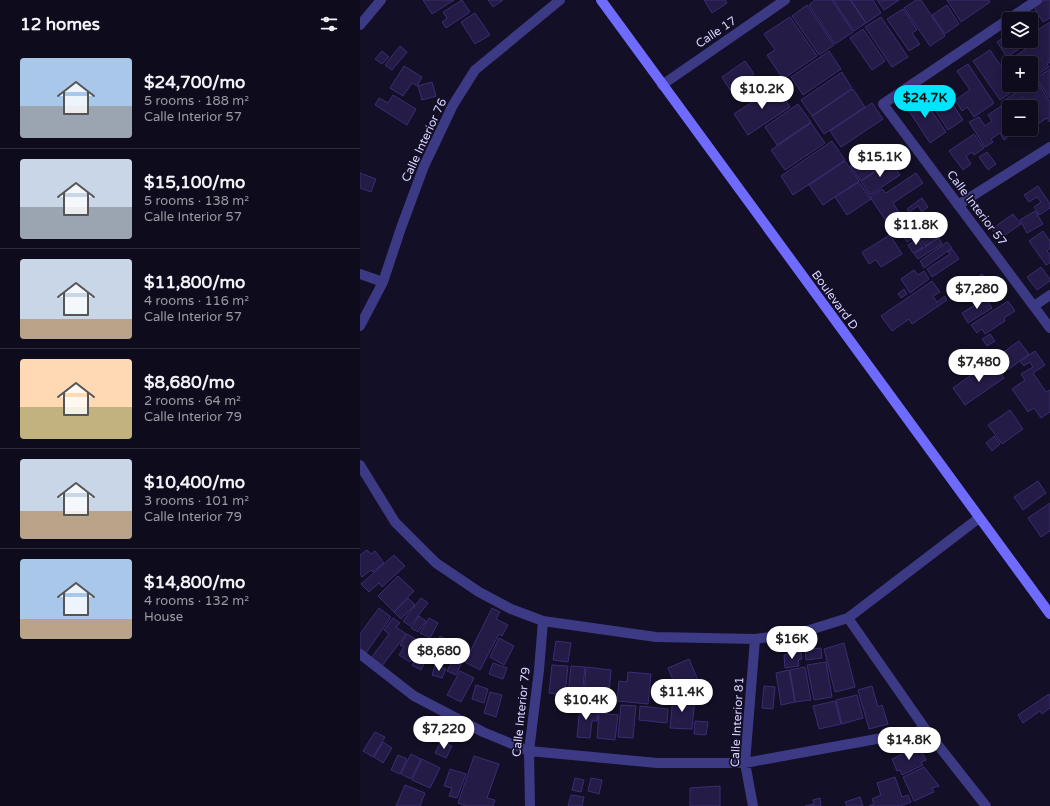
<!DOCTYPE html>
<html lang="en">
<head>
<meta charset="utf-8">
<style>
  body { margin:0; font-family:"Varela Round",sans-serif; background:#171425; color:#f1f3f6; height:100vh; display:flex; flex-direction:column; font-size:15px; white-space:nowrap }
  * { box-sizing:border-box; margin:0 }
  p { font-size:13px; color:#9b9ba3 }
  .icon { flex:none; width:22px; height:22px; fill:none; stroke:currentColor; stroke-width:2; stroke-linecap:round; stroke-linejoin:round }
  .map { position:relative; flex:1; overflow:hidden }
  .panel { display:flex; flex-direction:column; background:#0e0b1c; width:360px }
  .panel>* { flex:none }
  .buttons { position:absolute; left:642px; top:12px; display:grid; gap:8px }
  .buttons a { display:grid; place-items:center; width:36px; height:36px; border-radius:4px; background:#0e0b1c; box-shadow:0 2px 10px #0003,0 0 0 1px #2e2b3b; font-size:20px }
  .price { position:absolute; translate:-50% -34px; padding:0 9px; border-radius:14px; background:#fff; color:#222; font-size:13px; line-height:26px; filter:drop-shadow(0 1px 2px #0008) }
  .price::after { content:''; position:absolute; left:50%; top:24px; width:12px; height:9px; margin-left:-6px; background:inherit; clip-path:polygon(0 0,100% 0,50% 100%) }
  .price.current { background:#00e5ff; color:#111 }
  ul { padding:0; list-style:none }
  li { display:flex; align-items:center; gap:12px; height:100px; padding:0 20px }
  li+li { border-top:1px solid #2e2b3b }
  li span { display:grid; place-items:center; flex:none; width:112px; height:80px; border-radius:4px; color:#555 }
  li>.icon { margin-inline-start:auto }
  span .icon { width:48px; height:48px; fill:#fffc; stroke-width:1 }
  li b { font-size:17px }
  h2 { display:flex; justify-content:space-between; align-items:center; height:48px; padding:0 20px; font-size:17px }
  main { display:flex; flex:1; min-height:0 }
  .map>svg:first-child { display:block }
</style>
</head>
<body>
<main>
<section class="panel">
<h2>12 homes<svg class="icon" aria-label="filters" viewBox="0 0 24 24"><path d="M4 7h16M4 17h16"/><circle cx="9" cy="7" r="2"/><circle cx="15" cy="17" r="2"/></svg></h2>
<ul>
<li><span style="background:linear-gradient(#a9c7e8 60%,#9aa5b1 0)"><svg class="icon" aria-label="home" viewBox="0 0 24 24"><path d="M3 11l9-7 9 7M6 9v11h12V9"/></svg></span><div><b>$24,700/mo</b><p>5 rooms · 188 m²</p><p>Calle Interior 57</p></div></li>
<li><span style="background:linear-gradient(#c9d6e8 60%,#9aa5b1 0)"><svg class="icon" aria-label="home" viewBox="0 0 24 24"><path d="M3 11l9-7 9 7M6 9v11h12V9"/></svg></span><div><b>$15,100/mo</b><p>5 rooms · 138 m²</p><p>Calle Interior 57</p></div></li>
<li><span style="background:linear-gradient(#c9d6e8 75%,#b9a48a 0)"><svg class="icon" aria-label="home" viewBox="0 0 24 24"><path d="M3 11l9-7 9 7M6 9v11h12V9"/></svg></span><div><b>$11,800/mo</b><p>4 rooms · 116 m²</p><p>Calle Interior 57</p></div></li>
<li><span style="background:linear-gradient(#ffd9b3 60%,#c2b280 0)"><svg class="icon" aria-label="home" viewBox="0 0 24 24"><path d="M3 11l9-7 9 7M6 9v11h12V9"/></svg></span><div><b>$8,680/mo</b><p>2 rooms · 64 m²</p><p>Calle Interior 79</p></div></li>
<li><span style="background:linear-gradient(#c9d6e8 65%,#b9a48a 0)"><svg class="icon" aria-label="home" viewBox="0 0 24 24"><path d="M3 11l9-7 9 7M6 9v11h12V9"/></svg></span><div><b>$10,400/mo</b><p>3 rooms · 101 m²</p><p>Calle Interior 79</p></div></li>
<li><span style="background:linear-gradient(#a9c7e8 75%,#b9a48a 0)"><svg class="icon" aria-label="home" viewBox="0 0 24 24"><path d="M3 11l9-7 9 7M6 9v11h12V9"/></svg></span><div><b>$14,800/mo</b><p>4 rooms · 132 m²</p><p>House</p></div></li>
</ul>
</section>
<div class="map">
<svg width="690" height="806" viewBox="0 0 690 806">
  <rect width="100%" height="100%" fill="#130f26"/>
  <path fill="#241b47" stroke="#3b2d73" d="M63 0H94L72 14Z
    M102 0 110 12 86 28 82 22 87 18 83 12Z
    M128 0H143L133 7Z
    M344 0H365L367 3 352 13Z
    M455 0H472L493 32 475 44 449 5Z
    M473 0H490L506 23 494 31Z
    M491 0H513L521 13 506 23Z
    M517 0H539L524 10Z
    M556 0H561L585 36 570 46 544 8Z
    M587 0H629L630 2 601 22Z
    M684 0H690V18L683 22 674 7Z
    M447 5 474 45 459 55 432 16Z
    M587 5 599 24 585 34 572 15Z
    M543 9 557 30 552 33 560 44 549 51 527 19Z
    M115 13 130 35 115 44 101 22Z
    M430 17 457 56 423 79 407 55 415 50 404 34Z
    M521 17 548 57 532 67 505 27Z
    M690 22V62L687 64 689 67 672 78 671 77V63H651L649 60 675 43 671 37V34Z
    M503 29 525 61 512 70 490 38Z
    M649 34V41H654L659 49 647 57 637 42Z
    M40 46 47 52 32 70 25 65Z
    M630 50 649 78V85H654L656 89 640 100 613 61Z
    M22 51 29 57 22 64 15 59Z
    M469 51 481 69 443 95 431 77Z
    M385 61 394 74 370 90 362 77Z
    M608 64 634 103 614 117 607 107 602 111 595 100 610 90 597 71Z
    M44 66 62 77 57 86 52 83 43 96 30 88Z
    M690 69V98L676 78Z
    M482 72 492 88 452 116 441 100Z
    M676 80 690 102V122L687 118 679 123 671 110V107H669L663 97 650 106 646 99 668 85H671V83Z
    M72 82 76 96 62 100 58 86Z
    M416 86 430 107 388 135 374 114Z
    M493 89 505 107 464 134 452 116Z
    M560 94 586 132 570 143 545 105Z
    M586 94 603 120 588 130 571 104Z
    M33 95 56 109 47 125 15 105 19 98 28 103Z
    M512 103 523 119 481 147 470 131Z
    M438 104 451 122 417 145 405 127Z
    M641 106 649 118V128L643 132 647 138 644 140 640 133 631 139 633 142 625 147 609 122 619 117 625 126 632 121 628 115Z
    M451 123 465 143 425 170 411 150Z
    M614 134 624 148 614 155 612 152 606 156 611 164 603 170 589 151Z
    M472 141 485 160 433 195 421 176Z
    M520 145 530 161 501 181 490 166Z
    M627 152 636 164 628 170 619 157Z
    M485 161 499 181 463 205 449 185Z
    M531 161 540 175 510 195 501 181Z
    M0 173 16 179 11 192 0 188Z
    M556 173 563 183 533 203 543 218 530 227 510 197 522 189 526 193Z
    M499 182 511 199 487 215 475 197Z
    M678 186 690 204V208L679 215 674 207 681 202 677 197 669 202 664 195Z
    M562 198 568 207 562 212 558 206 549 212 547 209Z
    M675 211 683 224 667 233 660 220Z
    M570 212 578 223 565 233 557 221Z
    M653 214 661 224 639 239 632 229Z
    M546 223 555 236 547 242 538 228Z
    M580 226 585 234 565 246 560 239Z
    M683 231 690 241V248L687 251 690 255V263L686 265 669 241Z
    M530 235 542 254 521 267 516 260 509 264 502 252Z
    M579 238 582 244 558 259 554 254Z
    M558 239 563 247 553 253 548 245Z
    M587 242 592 248 564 268 560 261Z
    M592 249 599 259 572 277 567 269 590 254 588 252Z
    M681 267 690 279V281L677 290 667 277Z
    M554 270 558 275 564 271 569 279 550 293 541 279Z
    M622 274 628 282 608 297 602 289Z
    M572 281 580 292 573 296 577 302 585 296 587 300 552 324 549 319 532 331 521 316Z
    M544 289 547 294 541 298 538 294Z
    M626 298 632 308 608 323 602 313Z
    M648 301 655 311 644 318 645 321 625 334 622 329 617 333 611 325Z
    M630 334 635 341 627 346 622 339Z
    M659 341 669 354 648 370 638 356Z
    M675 351 685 365 673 373 686 392 690 390V412L681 418 674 408 668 412 652 389 665 380 661 374 673 367 670 362 664 366 660 361Z
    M632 360 644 378 605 405 593 388Z
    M650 410 663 429 642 444 628 425Z
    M634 436 640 444 632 451 626 443Z
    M678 481 686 493 663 510 654 497Z
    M690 503V531L681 537 668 518Z
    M7 550 11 554 15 551 24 563 13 572 11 570 2 577 0 574V555Z
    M34 555 45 566 22 587 19 583 9 592 1 584Z
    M38 576 54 591 34 612 18 596Z
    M48 598 55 605 41 619 34 612Z
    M61 598 68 603 50 626 43 621Z
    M19 608 31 617 6 653 0 648V634Z
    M132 608 140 612 136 619 148 625 142 636 139 634 120 670 105 662Z
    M59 616 66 621 58 632 51 628Z
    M33 618 40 623 36 627 46 634 22 666 11 658 29 634 24 630Z
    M69 618 78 623 70 638 60 633Z
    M47 634 57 640 52 648 57 651 50 662 39 655 44 647 40 645Z
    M80 636 91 642 82 660 70 655Z
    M139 638 154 646 144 665 130 657Z
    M66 640 74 644 61 670 52 665Z
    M196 641 211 643 208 662 193 660Z
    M484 643 495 687 475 692 464 649Z
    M461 648 462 658 446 660 445 650Z
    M441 652 442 659 438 660 439 666 425 668 424 655Z
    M94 658 102 662 96 675 87 671Z
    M329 659 340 685 319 694 308 668Z
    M466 662 472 697 454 700 447 665Z
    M133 663 147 668 143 679 129 674Z
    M75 665 86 669 82 678 72 675Z
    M192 665 208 666 205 695 189 693Z
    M211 666 225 667 222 696 208 695Z
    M226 667 251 670 249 694 238 693 237 699 224 697Z
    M445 667 451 700 435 702 430 670Z
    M429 670 435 702 421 705 416 673Z
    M100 671 114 678 101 702 87 695Z
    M268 672 291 674 288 704 257 701 259 681 267 682Z
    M116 685 128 689 124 703 112 699Z
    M404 686 415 687 413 709 402 708Z
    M512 686 518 707 522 705 528 724 509 729 498 690Z
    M130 692 142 695 136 717 124 713Z
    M689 694 690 696V708L682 714 680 711 663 723 658 715Z
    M497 695 503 718 482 724 476 700Z
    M313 696 335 698 332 729 310 728Z
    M475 701 481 724 459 729 453 706Z
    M261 705 276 706 273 738 258 737Z
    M220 706 238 708 237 721H232L230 738 217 737Z
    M280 706 308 709 307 723 279 720Z
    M239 713 258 715 255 740 237 738Z
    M335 721 348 722 346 735 334 734Z
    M15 732 25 737 13 757 3 751Z
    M81 741 92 746 86 758 75 753Z
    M23 742 32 748 23 763 14 757Z
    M559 746 566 760 561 762 563 765 542 775 540 770 537 771 532 759Z
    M51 754 61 759 51 779 41 774Z
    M38 755 47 759 40 774 31 770Z
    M114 756 139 764 127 798 135 800 133 806H107L98 803Z
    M62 759 80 768 70 788 52 780Z
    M564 767 579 786 572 788 574 792 554 801 543 777Z
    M90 769 106 774 97 798 89 796 92 788 84 786Z
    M535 777 542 797 548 795 551 802 540 806H509L514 804 512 799 521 795 517 783Z
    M215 778 224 780 221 792 212 790Z
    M231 778 242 780 239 794 228 791Z
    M45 785 65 793 60 806H36Z
    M360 786V806H330V788Z
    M211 795 224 797 222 806H208Z
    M500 797 503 806H487L485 802Z
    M460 798 461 806H445L454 804 453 800Z"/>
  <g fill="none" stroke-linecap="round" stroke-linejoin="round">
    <path stroke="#3d3a85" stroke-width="10" d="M677 0 523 104 690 328
      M0 25 21 0
      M302 85 425 0
      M598 205 690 147
      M0 274 23 282
      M674 306 690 295
      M0 326 23 282 41 228 64 166 93 105 115 70 200 0
      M0 465 35 522 76 563 119 592 151 609 183 621 296 637 395 639 440 633 488 618 619 518
      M488 618 566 730
      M0 654 54 696 123 732 169 751 297 763H385L566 730 626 806
      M170 806 169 751 179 670 183 621
      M393 806 385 763 395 639"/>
    <path stroke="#6f6bff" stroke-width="10" d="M241 0 690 614"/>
  </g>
  <g text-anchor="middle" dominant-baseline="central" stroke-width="3.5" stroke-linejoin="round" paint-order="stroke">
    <g font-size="12" fill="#d9d4ff" stroke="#130f26">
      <text transform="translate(356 32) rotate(-34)">Calle 17</text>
      <text transform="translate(64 140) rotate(-65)">Calle Interior 76</text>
      <text transform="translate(617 208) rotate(53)">Calle Interior 57</text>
      <text transform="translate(475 300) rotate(54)">Boulevard D</text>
      <text transform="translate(161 712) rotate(-84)">Calle Interior 79</text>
      <text transform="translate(377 722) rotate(-87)">Calle Interior 81</text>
    </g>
  </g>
</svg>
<div class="buttons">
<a><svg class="icon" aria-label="layers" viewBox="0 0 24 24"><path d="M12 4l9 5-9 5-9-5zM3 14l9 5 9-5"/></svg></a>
<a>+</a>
<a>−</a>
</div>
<b class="price" style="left:402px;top:110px">$10.2K</b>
<b class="price current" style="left:565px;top:119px">$24.7K</b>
<b class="price" style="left:520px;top:178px">$15.1K</b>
<b class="price" style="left:556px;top:246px">$11.8K</b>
<b class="price" style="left:617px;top:310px">$7,280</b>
<b class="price" style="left:619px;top:383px">$7,480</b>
<b class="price" style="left:432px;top:660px">$16K</b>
<b class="price" style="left:79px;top:672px">$8,680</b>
<b class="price" style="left:322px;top:713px">$11.4K</b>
<b class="price" style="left:226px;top:721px">$10.4K</b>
<b class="price" style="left:84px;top:750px">$7,220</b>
<b class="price" style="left:549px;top:761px">$14.8K</b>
</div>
</main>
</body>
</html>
